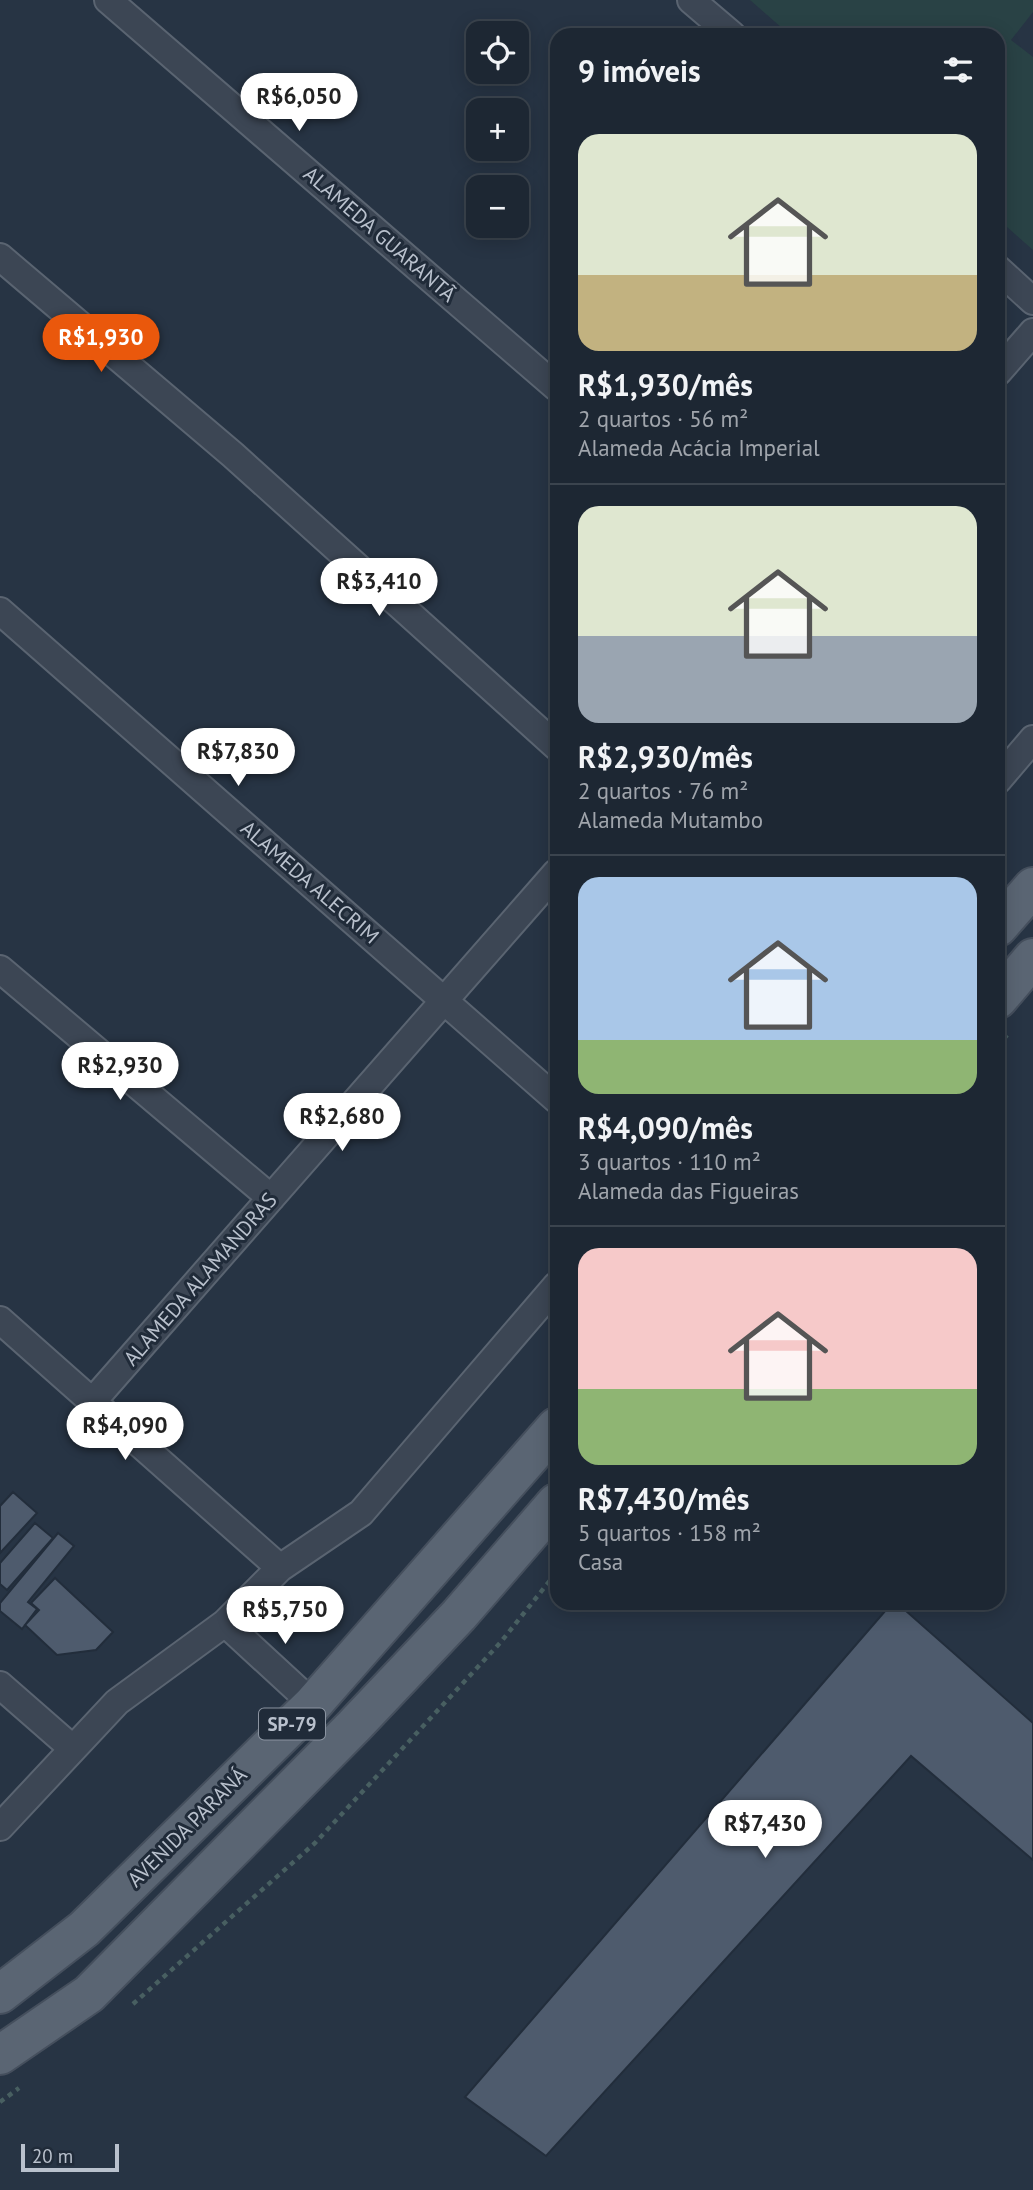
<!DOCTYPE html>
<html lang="pt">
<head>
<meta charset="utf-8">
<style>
  body { margin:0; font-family:"PT Sans",sans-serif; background:#2a333f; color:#f1f3f6; height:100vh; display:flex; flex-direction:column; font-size:26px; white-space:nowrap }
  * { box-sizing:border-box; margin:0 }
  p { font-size:23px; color:#a0a5ac }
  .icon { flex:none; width:38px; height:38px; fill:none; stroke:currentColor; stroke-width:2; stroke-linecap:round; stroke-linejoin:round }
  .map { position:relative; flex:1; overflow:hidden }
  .sheet { position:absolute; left:550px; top:28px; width:455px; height:1582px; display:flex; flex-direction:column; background:#1d2733; border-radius:21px; box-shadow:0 4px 18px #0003,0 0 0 2px #3b444e }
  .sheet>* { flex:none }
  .controls { position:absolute; left:466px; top:21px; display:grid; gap:14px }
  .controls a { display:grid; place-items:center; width:63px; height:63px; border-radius:14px; background:#1d2733; box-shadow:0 4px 18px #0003,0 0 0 2px #3b444e; font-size:35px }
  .scale { position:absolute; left:21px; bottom:18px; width:98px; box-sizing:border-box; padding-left:7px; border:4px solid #b9c1cd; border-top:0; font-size:19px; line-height:24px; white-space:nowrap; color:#b9c1cd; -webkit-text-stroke:5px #202b39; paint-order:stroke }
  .price { position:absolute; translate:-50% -60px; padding:0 16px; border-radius:24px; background:#fff; color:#222; font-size:23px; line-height:46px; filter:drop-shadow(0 2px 4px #0008) }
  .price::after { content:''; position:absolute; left:50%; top:42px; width:21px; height:16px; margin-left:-10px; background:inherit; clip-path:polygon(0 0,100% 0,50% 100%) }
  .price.on { background:#ea580c; color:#fff }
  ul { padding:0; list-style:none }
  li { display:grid; align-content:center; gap:14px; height:371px; padding:0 28px }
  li+li { border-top:2px solid #3b444e }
  li span { display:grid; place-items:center; height:217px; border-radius:21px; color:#555 }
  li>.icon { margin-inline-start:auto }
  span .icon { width:126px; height:126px; fill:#fffc; stroke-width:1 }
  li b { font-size:30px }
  h2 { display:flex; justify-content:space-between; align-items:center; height:84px; padding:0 28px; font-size:30px }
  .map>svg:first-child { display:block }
</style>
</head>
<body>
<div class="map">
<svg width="1033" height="2190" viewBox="0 0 1033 2190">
  <rect width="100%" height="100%" fill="#273444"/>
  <path fill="#294245" d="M750 0H1033V12L1011 40 1033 57V250L998 219V35H790Z"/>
  <path fill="#4e5b6d" stroke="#222d3b" stroke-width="2" d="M13 1492 37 1513 0 1553V1506Z
    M35 1523 53 1538 7 1590 0 1584V1563Z
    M58 1533 74 1546 28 1602 37 1609 22 1629 0 1611V1603Z
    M55 1578 113 1632 96 1650 57 1655 25 1625 39 1610 31 1603Z
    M892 1603H897L1033 1723V1860L911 1756 546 2156 465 2097Z"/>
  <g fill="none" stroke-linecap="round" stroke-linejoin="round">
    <g stroke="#5a6471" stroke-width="30">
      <path id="street" d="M108 0 556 387
        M691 0 732 35
        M0 257 233 455 556 746
        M998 269 1033 301
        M998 372 1033 332
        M0 611 556 1099
        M998 780 1033 739
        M0 969 271 1198
        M0 1320 280 1568
        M92 1402 556 873
        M225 1623 313 1704
        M0 1685 72 1748
        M0 1827 117 1702 225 1623 280 1568 361 1513 556 1286"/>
    </g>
    <g stroke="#454f5d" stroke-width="42">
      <path id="primary" d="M998 927 1033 887
        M998 999 1033 958
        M0 1994 84 1929 313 1704 556 1427
        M0 2055 89 1994 354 1726 459 1615 556 1503"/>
    </g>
    <path stroke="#485f61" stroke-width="4.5" stroke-dasharray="5 5" stroke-linecap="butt" d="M998 1046 1007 1035
      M133 2004 315 1843 500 1643 556 1573
      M0 2102 19 2088"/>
    <use href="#street" stroke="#3c4654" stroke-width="26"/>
    <use href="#primary" stroke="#5a6573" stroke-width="38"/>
  </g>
  <g text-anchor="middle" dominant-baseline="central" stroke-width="6" stroke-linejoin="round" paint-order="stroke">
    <rect fill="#202b39" stroke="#8b94a1" stroke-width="2" x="259" y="1708.5" width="66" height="31" rx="5"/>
    <g font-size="19" font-weight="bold" fill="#b9c1cd">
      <text x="292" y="1724">SP-79</text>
    </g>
    <g font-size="21" fill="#b9c1cd" stroke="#202b39">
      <text transform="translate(380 234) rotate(41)">ALAMEDA GUARANTÃ</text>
      <text transform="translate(310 882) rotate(41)">ALAMEDA ALECRIM</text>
      <text transform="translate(200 1279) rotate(-49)">ALAMEDA ALAMANDRAS</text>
      <text transform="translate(187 1827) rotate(-45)">AVENIDA PARANÁ</text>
    </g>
  </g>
</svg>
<div class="controls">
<a><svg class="icon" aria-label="locate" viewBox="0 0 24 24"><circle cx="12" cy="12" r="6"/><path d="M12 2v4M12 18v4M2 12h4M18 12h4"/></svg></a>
<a>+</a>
<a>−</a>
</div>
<div class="scale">20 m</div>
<b class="price" style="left:299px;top:133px">R$6,050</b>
<b class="price on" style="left:101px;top:374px">R$1,930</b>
<b class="price" style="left:379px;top:618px">R$3,410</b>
<b class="price" style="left:238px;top:788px">R$7,830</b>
<b class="price" style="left:120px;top:1102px">R$2,930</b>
<b class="price" style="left:342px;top:1153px">R$2,680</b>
<b class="price" style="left:125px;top:1462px">R$4,090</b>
<b class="price" style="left:285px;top:1646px">R$5,750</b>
<b class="price" style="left:765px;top:1860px">R$7,430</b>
<section class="sheet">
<h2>9 imóveis<svg class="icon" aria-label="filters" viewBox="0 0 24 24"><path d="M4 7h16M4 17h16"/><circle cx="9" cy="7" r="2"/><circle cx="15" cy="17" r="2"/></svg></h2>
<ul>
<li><span style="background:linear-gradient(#dfe7d0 65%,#c2b280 0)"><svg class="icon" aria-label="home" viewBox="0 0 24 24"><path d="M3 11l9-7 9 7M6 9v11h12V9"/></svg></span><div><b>R$1,930/mês</b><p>2 quartos · 56 m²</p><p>Alameda Acácia Imperial</p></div></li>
<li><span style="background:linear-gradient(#dfe7d0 60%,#9aa5b1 0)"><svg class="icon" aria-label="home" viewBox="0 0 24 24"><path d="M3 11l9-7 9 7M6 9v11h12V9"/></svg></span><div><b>R$2,930/mês</b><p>2 quartos · 76 m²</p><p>Alameda Mutambo</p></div></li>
<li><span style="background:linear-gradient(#a9c7e8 75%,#8fb573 0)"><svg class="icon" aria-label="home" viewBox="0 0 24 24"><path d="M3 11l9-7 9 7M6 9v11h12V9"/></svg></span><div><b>R$4,090/mês</b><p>3 quartos · 110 m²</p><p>Alameda das Figueiras</p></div></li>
<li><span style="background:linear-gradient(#f6c9c9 65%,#8fb573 0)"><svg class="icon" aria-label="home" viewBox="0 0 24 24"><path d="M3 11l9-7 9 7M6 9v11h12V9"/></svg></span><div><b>R$7,430/mês</b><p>5 quartos · 158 m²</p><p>Casa</p></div></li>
</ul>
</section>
</div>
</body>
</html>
